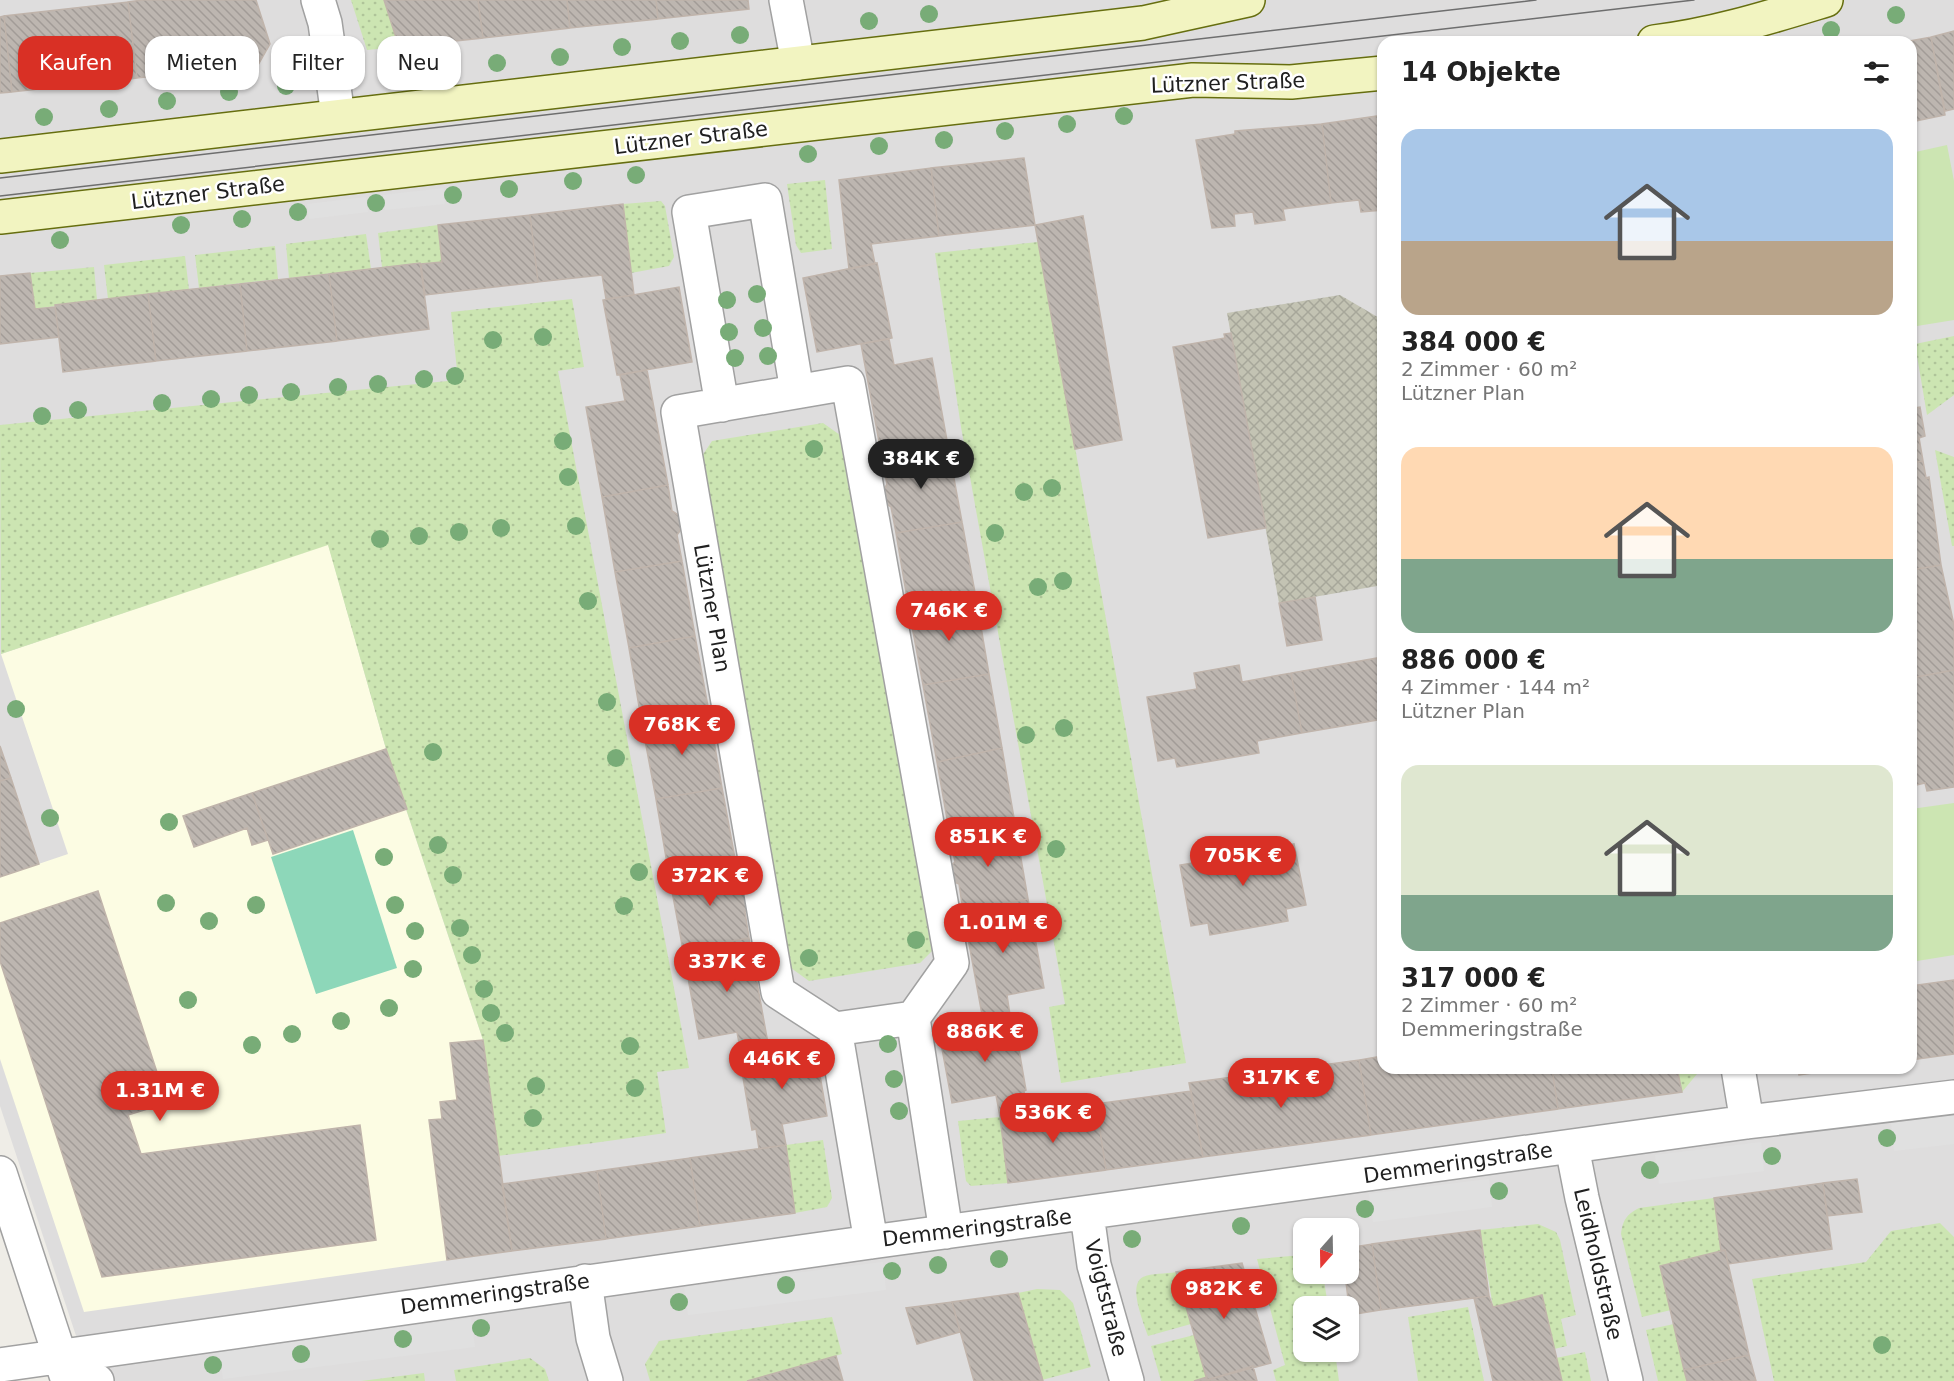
<!DOCTYPE html>
<html lang="de">
<head>
<meta charset="utf-8">
<style>
  body { margin:0; font-family:"DejaVu Sans",sans-serif; background:#f2f2f2; color:#222; height:100vh; display:flex; flex-direction:column; font-size:22px; white-space:nowrap }
  * { box-sizing:border-box; margin:0 }
  p { font-size:20px; color:#767676 }
  .icon { flex:none; width:33px; height:33px; fill:none; stroke:currentColor; stroke-width:2; stroke-linecap:round; stroke-linejoin:round }
  .map { position:relative; flex:1; overflow:hidden }
  .side { position:absolute; left:1377px; top:36px; width:540px; height:1038px; display:flex; flex-direction:column; background:#fff; border-radius:18px; box-shadow:0 2px 4px #0004 }
  .side>* { flex:none }
  .banner { position:absolute; left:18px; top:36px; width:570px; height:54px; display:flex; gap:12px }
  .needle { width:39px; rotate:200deg }
  .fabs { position:absolute; left:1293px; top:1218px; display:grid; gap:12px }
  .fabs a { display:grid; place-items:center; width:66px; height:66px; border-radius:12px; background:#fff; box-shadow:0 2px 4px #0004; font-size:30px }
  .price { position:absolute; translate:-50% -51px; padding:0 14px; border-radius:21px; background:#d93025; color:#fff; font-size:20px; line-height:39px; filter:drop-shadow(0 2px 3px #0008) }
  .price::after { content:''; position:absolute; left:50%; top:36px; width:18px; height:14px; margin-left:-9px; background:inherit; clip-path:polygon(0 0,100% 0,50% 100%) }
  .price.active { background:#222; color:#fff }
  ul { padding:0; list-style:none }
  li { display:grid; align-content:center; gap:12px; height:318px; padding:0 24px }
  li span { display:grid; place-items:center; height:186px; border-radius:18px; color:#555 }
  li>.icon { margin-inline-start:auto }
  span .icon { width:108px; height:108px; fill:#fffc; stroke-width:1 }
  li b { font-size:26px }
  h2 { display:flex; justify-content:space-between; align-items:center; height:72px; padding:0 24px; font-size:26px }
  .chip { padding:0 21px; border-radius:18px; background:#fff; box-shadow:0 2px 4px #0004; font-size:21px; line-height:54px }
  .chip.active { background:#d93025; color:#fff }
  .map>svg:first-child { display:block }
</style>
</head>
<body>
<div class="map">
<svg width="1954" height="1381" viewBox="0 0 1954 1381">
  <defs>
    <pattern id="construction-cross-hatch" width="8" height="8" patternUnits="userSpaceOnUse" patternTransform="scale(1.5)"><rect width="8" height="8" fill="#c3c3b3"/><path d="M0 0l8 8M0 8l8-8" fill="none" stroke="#a7a79a"/></pattern>
    <pattern id="grass-dots" width="8" height="8" patternUnits="userSpaceOnUse" patternTransform="scale(1.5)"><rect width="8" height="8" fill="#cce5b2"/><path d="M2 2h.1M6 6h.1" fill="none" stroke="#afc499" stroke-width="1.8" stroke-linecap="round"/></pattern>
    <pattern id="building-back-hatch" width="6" height="6" patternUnits="userSpaceOnUse" patternTransform="scale(1.5)"><rect width="6" height="6" fill="#bdb6b0"/><path d="M-1 5l2 2M0 0l6 6M5-1l2 2" fill="none" stroke="#a29c97"/></pattern>
  </defs>
  <rect width="100%" height="100%" fill="#efede7"/>
  <path fill="#dedddd" fill-rule="evenodd" d="M0 0H1954V1381H91L0 1106ZM1383 42H1911V1068H1383ZM1304 1228H1348V1274H1304ZM1304 1306H1348V1352H1304Z"/>
  <path fill="#fcfce3" d="M328 544 386 749 483 1040 512 1251 84 1312 0 1059V877L68 854 1 654Z"/>
  <path fill="url(#construction-cross-hatch)" d="M1340 295 1381 319 1383 330V585L1279 603 1227 313Z"/>
  <path fill="url(#grass-dots)" d="M351 0H384L399 47 367 50Z
    M825 180 832 249 801 253 796 245 787 184Z
    M661 201 665 206 674 257 669 266 631 273 623 204Z
    M438 225 442 262 382 267 378 233Z
    M366 234 371 269 289 278 286 244Z
    M1038 242 1186 1063 1061 1083 1049 1007 1065 1004 961 427 935 253Z
    M275 246 278 279 199 288 195 255Z
    M185 256 189 290 108 299 104 265Z
    M94 267 97 300 35 309 30 273Z
    M572 299 584 367 558 371 689 1068 657 1072 666 1133 498 1156 483 1040 386 749 328 545 1 654 0 425 458 380 451 312Z
    M1954 336V395L1927 415 1915 344Z
    M823 423 840 435 932 951 920 963 809 981 791 968 700 459 712 441Z
    M1935 450 1954 457V546H1952Z
    M1677 1068H1702L1682 1092Z
    M1000 1117 1008 1183 971 1186 966 1181 958 1121Z
    M823 1140 832 1198 827 1207 795 1213 786 1145Z
    M1714 1198 1721 1251 1671 1310 1642 1317 1621 1234C1623 1220 1626 1215 1639 1208Z
    M1940 1223 1954 1237V1381H1774L1752 1279 1866 1262 1891 1231Z
    M1538 1224 1556 1232 1560 1240 1576 1315 1561 1319 1567 1346 1554 1349 1542 1295 1493 1307 1480 1230Z
    M1303 1255 1304 1274H1323L1328 1306H1304V1352H1335L1339 1381H1276L1273 1370 1285 1365 1257 1259Z
    M1176 1272 1191 1324 1148 1336C1144 1323 1127 1285 1143 1277 1151 1273 1166 1274 1176 1272Z
    M1037 1289 1060 1290 1073 1303 1091 1367 1042 1380 1018 1293Z
    M1468 1307 1484 1381H1418L1408 1317Z
    M832 1317 842 1354 747 1381H650L645 1364 659 1341Z
    M1674 1324 1687 1381H1658L1646 1330Z
    M1194 1335 1207 1377 1194 1381H1161L1151 1346Z
    M1585 1352 1591 1381H1562L1556 1358Z
    M530 1358 545 1369 549 1381H456L454 1370Z
    M424 1373 425 1381H361Z"/>
  <path fill="#cce5b2" d="M1947 145 1954 181V320L1911 327V153Z
    M1954 803V955L1911 962V809Z"/>
  <path fill="#8dd7b9" d="M353 830 397 968 316 994 271 857Z"/>
  <path fill="#e0e0e0" d="M444 188 445 204 385 210 383 195Z
    M366 197 368 212 309 219 307 204Z
    M1954 1115V1144L1894 1151 1891 1123Z
    M1761 1142 1764 1171 1659 1184 1655 1155Z
    M1489 1179 1492 1207 1373 1222 1369 1194Z
    M883 1262 886 1290 688 1315 684 1287Z
    M471 1318 475 1347 223 1379 219 1350Z"/>
  <path fill="url(#building-back-hatch)" stroke="#c0b4ab" stroke-width="1.5" d="M142 0H256L270 44 258 65 137 78 128 2Z
    M384 0H478L483 38 399 47Z
    M478 0H567L570 28 483 38Z
    M567 0H656L658 19 570 28Z
    M656 0H748L749 9 658 19Z
    M128 2 137 78 12 92 4 16Z
    M4 16 12 92 0 93V17Z
    M1954 31V109L1945 111 1931 37Z
    M1931 37 1945 115 1911 122 1914 132H1911V42H1904Z
    M1383 115V210L1361 212 1359 200 1331 203 1322 124Z
    M1322 124 1331 203 1283 209 1285 220 1255 224 1253 212 1234 214 1235 226 1212 228 1196 140 1235 134V131Z
    M1024 158 1035 225 939 236 931 168Z
    M931 168 939 236 871 244 875 264 849 269 839 180Z
    M623 204 634 295 606 299 602 275 538 282 530 215Z
    M530 215 538 282 425 295 421 264 442 262 438 225Z
    M1083 216 1122 440 1075 449 1035 225Z
    M420 263 429 329 337 341 329 274Z
    M877 263 892 338 817 352 803 278Z
    M30 273 35 309 55 307 59 337 0 344V276Z
    M329 274 337 341 247 351 240 284Z
    M240 284 247 351 156 361 148 294Z
    M679 287 692 362 617 375 603 300Z
    M148 294 156 361 63 372 55 305Z
    M1231 333 1266 528 1208 538 1173 347 1225 338 1224 334Z
    M889 339 894 365 932 358 948 446 882 458 861 344Z
    M647 370 668 485 602 497 586 407 625 401 620 375Z
    M1911 391 1914 408 1920 407 1925 436 1919 438 1923 461 1911 463Z
    M948 446 962 522 896 533 891 507 885 503 883 491 887 484 882 458Z
    M1923 461 1926 478 1929 477 1941 565 1911 570V463Z
    M668 485 672 511 680 516 682 528 677 535 682 561 615 572 602 497Z
    M962 522 976 598 909 610 896 533Z
    M682 561 695 636 629 648 615 572Z
    M1941 565 1954 625V670L1911 678V570Z
    M1315 597 1322 640 1287 646 1279 603Z
    M976 598 989 674 923 685 909 610Z
    M695 636 709 712 642 724 629 648Z
    M1383 657V719L1302 733 1291 673Z
    M1239 665 1242 682 1291 673 1302 733 1257 741 1259 753 1177 767 1175 758 1158 761 1147 697 1197 689 1194 673Z
    M1954 670V787L1927 791 1925 783 1916 785 1911 757V678Z
    M989 674 1002 748 937 762 923 685Z
    M709 712 722 788 656 799 642 724Z
    M0 746 11 778 0 781Z
    M1002 748 1015 824 950 836 937 762Z
    M386 749 407 809 273 854 252 793Z
    M1911 757 1916 785 1911 786Z
    M11 778 39 864 0 877V781Z
    M722 788 736 864 669 875 656 799Z
    M252 793 268 840 252 845 247 828 194 847 183 816Z
    M1015 824 1028 899 963 911 959 884 952 881 949 867 955 862 950 836Z
    M1255 839 1257 851 1294 844 1306 905 1286 909 1288 921 1210 935 1208 923 1191 926 1180 865 1216 859 1213 847Z
    M736 864 740 889 747 894 749 905 745 912 749 938 683 950 669 875Z
    M98 891 167 1103 128 1115 141 1154 360 1125 376 1240 102 1277 0 961V923Z
    M1028 899 1044 988 1007 995 1010 1015 983 1020 963 911Z
    M749 938 769 1049 741 1054 737 1032 699 1039 683 950Z
    M1954 980V1054L1911 1060V986Z
    M1013 1015 1026 1090 1024 1091 1027 1113 1000 1117 996 1095 952 1103 938 1027Z
    M483 1040 512 1251 447 1260 429 1120 442 1119 440 1102 457 1100 450 1043Z
    M814 1041 827 1116 782 1124 786 1145 759 1149 756 1129 752 1130 739 1054Z
    M1383 1056V1068H1552L1558 1109 1371 1135 1359 1060Z
    M1359 1060 1371 1135 1203 1157 1189 1083Z
    M1552 1068H1677L1682 1092 1558 1109Z
    M1798 1068H1849L1799 1075Z
    M1191 1091 1203 1157 1106 1170 1096 1104Z
    M1096 1104 1106 1170 1008 1183 1000 1117Z
    M786 1145 795 1213 700 1226 690 1158Z
    M690 1158 700 1226 606 1239 597 1171Z
    M597 1171 606 1239 512 1251 502 1184Z
    M1857 1179 1862 1212 1827 1216 1823 1183Z
    M1823 1183 1832 1249 1728 1264 1725 1250 1721 1251 1714 1198Z
    M1480 1230 1489 1296 1381 1310 1372 1244Z
    M1372 1244 1381 1310 1350 1315 1345 1274H1348V1248Z
    M1725 1250 1749 1355 1684 1370 1660 1266Z
    M1242 1263 1271 1363 1207 1380 1176 1272Z
    M1018 1293 1043 1381H974L952 1302Z
    M1542 1295 1562 1381H1493L1474 1298 1489 1296 1493 1307Z
    M952 1302 960 1332 917 1344 906 1308Z
    M1749 1355 1756 1381H1687L1684 1370Z
    M836 1356 843 1381H747Z
    M1253 1366 1257 1381H1194L1207 1377V1380Z"/>
  <g fill="none" stroke-linecap="round" stroke-linejoin="round">
    <g stroke="#a1a1a1" stroke-width="36">
      <path id="minor" d="M318 0 325 23 338 116
        M786 0 798 63
        M722 405 689 212 765 200 797 391
        M913 1018 835 1029 778 992 678 412 848 383 952 963 913 1018 946 1232
        M835 1029 871 1242
        M1738 1068 1747 1122
        M1572 1147 1582 1198 1626 1381
        M0 1173 68 1381
        M1087 1214 1094 1265 1127 1381
        M585 1281 593 1338 606 1381
        M60 1357 97 1381
        M0 1365 871 1242 1747 1122 1954 1097"/>
    </g>
    <g stroke="#666e0f" stroke-width="36">
      <path id="secondary" d="M1654 42C1713 35 1770 17 1826 0
        M0 156 1143 23 1248 0
        M0 217 1193 80 1291 82 1383 73"/>
    </g>
    <use href="#minor" stroke="#fff" stroke-width="33"/>
    <use href="#secondary" stroke="#f2f4c1" stroke-width="33"/>
    <path stroke="#6e6e6e" stroke-width="1.5" d="M0 178 1536 0
      M0 196 1694 0"/>
  </g>
  <g fill="#78ac77">
    <circle cx="929" cy="14" r="9"/>
    <circle cx="1896" cy="15" r="9"/>
    <circle cx="869" cy="21" r="9"/>
    <circle cx="1831" cy="30" r="9"/>
    <circle cx="740" cy="35" r="9"/>
    <circle cx="680" cy="41" r="9"/>
    <circle cx="622" cy="47" r="9"/>
    <circle cx="560" cy="57" r="9"/>
    <circle cx="497" cy="63" r="9"/>
    <circle cx="442" cy="71" r="9"/>
    <circle cx="286" cy="86" r="9"/>
    <circle cx="229" cy="92" r="9"/>
    <circle cx="167" cy="101" r="9"/>
    <circle cx="109" cy="109" r="9"/>
    <circle cx="1124" cy="116" r="9"/>
    <circle cx="44" cy="117" r="9"/>
    <circle cx="1067" cy="124" r="9"/>
    <circle cx="1005" cy="131" r="9"/>
    <circle cx="944" cy="140" r="9"/>
    <circle cx="879" cy="146" r="9"/>
    <circle cx="808" cy="154" r="9"/>
    <circle cx="636" cy="175" r="9"/>
    <circle cx="573" cy="181" r="9"/>
    <circle cx="509" cy="189" r="9"/>
    <circle cx="453" cy="195" r="9"/>
    <circle cx="376" cy="203" r="9"/>
    <circle cx="298" cy="212" r="9"/>
    <circle cx="242" cy="219" r="9"/>
    <circle cx="181" cy="225" r="9"/>
    <circle cx="60" cy="240" r="9"/>
    <circle cx="757" cy="294" r="9"/>
    <circle cx="727" cy="300" r="9"/>
    <circle cx="763" cy="328" r="9"/>
    <circle cx="729" cy="332" r="9"/>
    <circle cx="543" cy="337" r="9"/>
    <circle cx="493" cy="340" r="9"/>
    <circle cx="768" cy="356" r="9"/>
    <circle cx="735" cy="358" r="9"/>
    <circle cx="455" cy="376" r="9"/>
    <circle cx="424" cy="379" r="9"/>
    <circle cx="378" cy="384" r="9"/>
    <circle cx="338" cy="387" r="9"/>
    <circle cx="291" cy="392" r="9"/>
    <circle cx="249" cy="395" r="9"/>
    <circle cx="211" cy="399" r="9"/>
    <circle cx="162" cy="403" r="9"/>
    <circle cx="78" cy="410" r="9"/>
    <circle cx="42" cy="416" r="9"/>
    <circle cx="563" cy="441" r="9"/>
    <circle cx="814" cy="449" r="9"/>
    <circle cx="568" cy="477" r="9"/>
    <circle cx="1052" cy="488" r="9"/>
    <circle cx="1024" cy="492" r="9"/>
    <circle cx="576" cy="526" r="9"/>
    <circle cx="501" cy="528" r="9"/>
    <circle cx="459" cy="532" r="9"/>
    <circle cx="995" cy="533" r="9"/>
    <circle cx="419" cy="536" r="9"/>
    <circle cx="380" cy="539" r="9"/>
    <circle cx="1063" cy="581" r="9"/>
    <circle cx="1038" cy="587" r="9"/>
    <circle cx="588" cy="601" r="9"/>
    <circle cx="607" cy="702" r="9"/>
    <circle cx="16" cy="709" r="9"/>
    <circle cx="1064" cy="728" r="9"/>
    <circle cx="1026" cy="735" r="9"/>
    <circle cx="433" cy="752" r="9"/>
    <circle cx="616" cy="758" r="9"/>
    <circle cx="50" cy="818" r="9"/>
    <circle cx="169" cy="822" r="9"/>
    <circle cx="438" cy="845" r="9"/>
    <circle cx="1056" cy="849" r="9"/>
    <circle cx="384" cy="857" r="9"/>
    <circle cx="639" cy="872" r="9"/>
    <circle cx="453" cy="875" r="9"/>
    <circle cx="166" cy="903" r="9"/>
    <circle cx="256" cy="905" r="9"/>
    <circle cx="395" cy="905" r="9"/>
    <circle cx="624" cy="906" r="9"/>
    <circle cx="209" cy="921" r="9"/>
    <circle cx="460" cy="928" r="9"/>
    <circle cx="415" cy="931" r="9"/>
    <circle cx="916" cy="940" r="9"/>
    <circle cx="472" cy="955" r="9"/>
    <circle cx="809" cy="958" r="9"/>
    <circle cx="413" cy="969" r="9"/>
    <circle cx="484" cy="989" r="9"/>
    <circle cx="188" cy="1000" r="9"/>
    <circle cx="389" cy="1008" r="9"/>
    <circle cx="491" cy="1013" r="9"/>
    <circle cx="341" cy="1021" r="9"/>
    <circle cx="505" cy="1033" r="9"/>
    <circle cx="292" cy="1034" r="9"/>
    <circle cx="888" cy="1044" r="9"/>
    <circle cx="252" cy="1045" r="9"/>
    <circle cx="630" cy="1046" r="9"/>
    <circle cx="894" cy="1079" r="9"/>
    <circle cx="536" cy="1086" r="9"/>
    <circle cx="635" cy="1088" r="9"/>
    <circle cx="899" cy="1111" r="9"/>
    <circle cx="533" cy="1118" r="9"/>
    <circle cx="1887" cy="1138" r="9"/>
    <circle cx="1772" cy="1156" r="9"/>
    <circle cx="1650" cy="1170" r="9"/>
    <circle cx="1499" cy="1191" r="9"/>
    <circle cx="1365" cy="1209" r="9"/>
    <circle cx="1241" cy="1226" r="9"/>
    <circle cx="1132" cy="1239" r="9"/>
    <circle cx="999" cy="1259" r="9"/>
    <circle cx="938" cy="1265" r="9"/>
    <circle cx="892" cy="1271" r="9"/>
    <circle cx="786" cy="1285" r="9"/>
    <circle cx="679" cy="1302" r="9"/>
    <circle cx="481" cy="1328" r="9"/>
    <circle cx="403" cy="1339" r="9"/>
    <circle cx="1882" cy="1345" r="9"/>
    <circle cx="301" cy="1354" r="9"/>
    <circle cx="213" cy="1365" r="9"/>
  </g>
  <g text-anchor="middle" dominant-baseline="central" stroke-width="5" stroke-linejoin="round" paint-order="stroke">
    <g font-size="21" fill="#202020" stroke="#fff">
      <text transform="translate(1228 83) rotate(-2)">Lützner Straße</text>
      <text transform="translate(691 138) rotate(-7)">Lützner Straße</text>
      <text transform="translate(208 193) rotate(-7)">Lützner Straße</text>
      <text transform="translate(712 608) rotate(80)">Lützner Plan</text>
      <text transform="translate(1458 1163) rotate(-8)">Demmeringstraße</text>
      <text transform="translate(977 1228) rotate(-7)">Demmeringstraße</text>
      <text transform="translate(1598 1264) rotate(77)">Leidholdstraße</text>
      <text transform="translate(495 1294) rotate(-8)">Demmeringstraße</text>
      <text transform="translate(1106 1298) rotate(76)">Voigtstraße</text>
    </g>
  </g>
</svg>
<div class="fabs">
<a><svg class="needle" viewBox="-14 -14 28 28"><path d="M0-13l5 13h-10z" fill="#e53935"/><path d="M0 13l5-13h-10z" fill="#767676"/></svg></a>
<a><svg class="icon" aria-label="layers" viewBox="0 0 24 24"><path d="M12 4l9 5-9 5-9-5zM3 14l9 5 9-5"/></svg></a>
</div>
<b class="price active" style="left:921px;top:490px">384K €</b>
<b class="price" style="left:949px;top:642px">746K €</b>
<b class="price" style="left:682px;top:756px">768K €</b>
<b class="price" style="left:988px;top:868px">851K €</b>
<b class="price" style="left:1243px;top:887px">705K €</b>
<b class="price" style="left:710px;top:907px">372K €</b>
<b class="price" style="left:1003px;top:954px">1.01M €</b>
<b class="price" style="left:727px;top:993px">337K €</b>
<b class="price" style="left:985px;top:1063px">886K €</b>
<b class="price" style="left:782px;top:1090px">446K €</b>
<b class="price" style="left:1281px;top:1109px">317K €</b>
<b class="price" style="left:160px;top:1122px">1.31M €</b>
<b class="price" style="left:1053px;top:1144px">536K €</b>
<b class="price" style="left:1224px;top:1320px">982K €</b>
<div class="banner">
<a class="chip active">Kaufen</a>
<a class="chip">Mieten</a>
<a class="chip">Filter</a>
<a class="chip">Neu</a>
</div>
<section class="side">
<h2>14 Objekte<svg class="icon" aria-label="filters" viewBox="0 0 24 24"><path d="M4 7h16M4 17h16"/><circle cx="9" cy="7" r="2"/><circle cx="15" cy="17" r="2"/></svg></h2>
<ul>
<li><span style="background:linear-gradient(#a9c7e8 60%,#b9a48a 0)"><svg class="icon" aria-label="home" viewBox="0 0 24 24"><path d="M3 11l9-7 9 7M6 9v11h12V9"/></svg></span><div><b>384 000 €</b><p>2 Zimmer · 60 m²</p><p>Lützner Plan</p></div></li>
<li><span style="background:linear-gradient(#ffd9b3 60%,#7fa58c 0)"><svg class="icon" aria-label="home" viewBox="0 0 24 24"><path d="M3 11l9-7 9 7M6 9v11h12V9"/></svg></span><div><b>886 000 €</b><p>4 Zimmer · 144 m²</p><p>Lützner Plan</p></div></li>
<li><span style="background:linear-gradient(#dfe7d0 70%,#7fa58c 0)"><svg class="icon" aria-label="home" viewBox="0 0 24 24"><path d="M3 11l9-7 9 7M6 9v11h12V9"/></svg></span><div><b>317 000 €</b><p>2 Zimmer · 60 m²</p><p>Demmeringstraße</p></div></li>
</ul>
</section>
</div>
</body>
</html>
